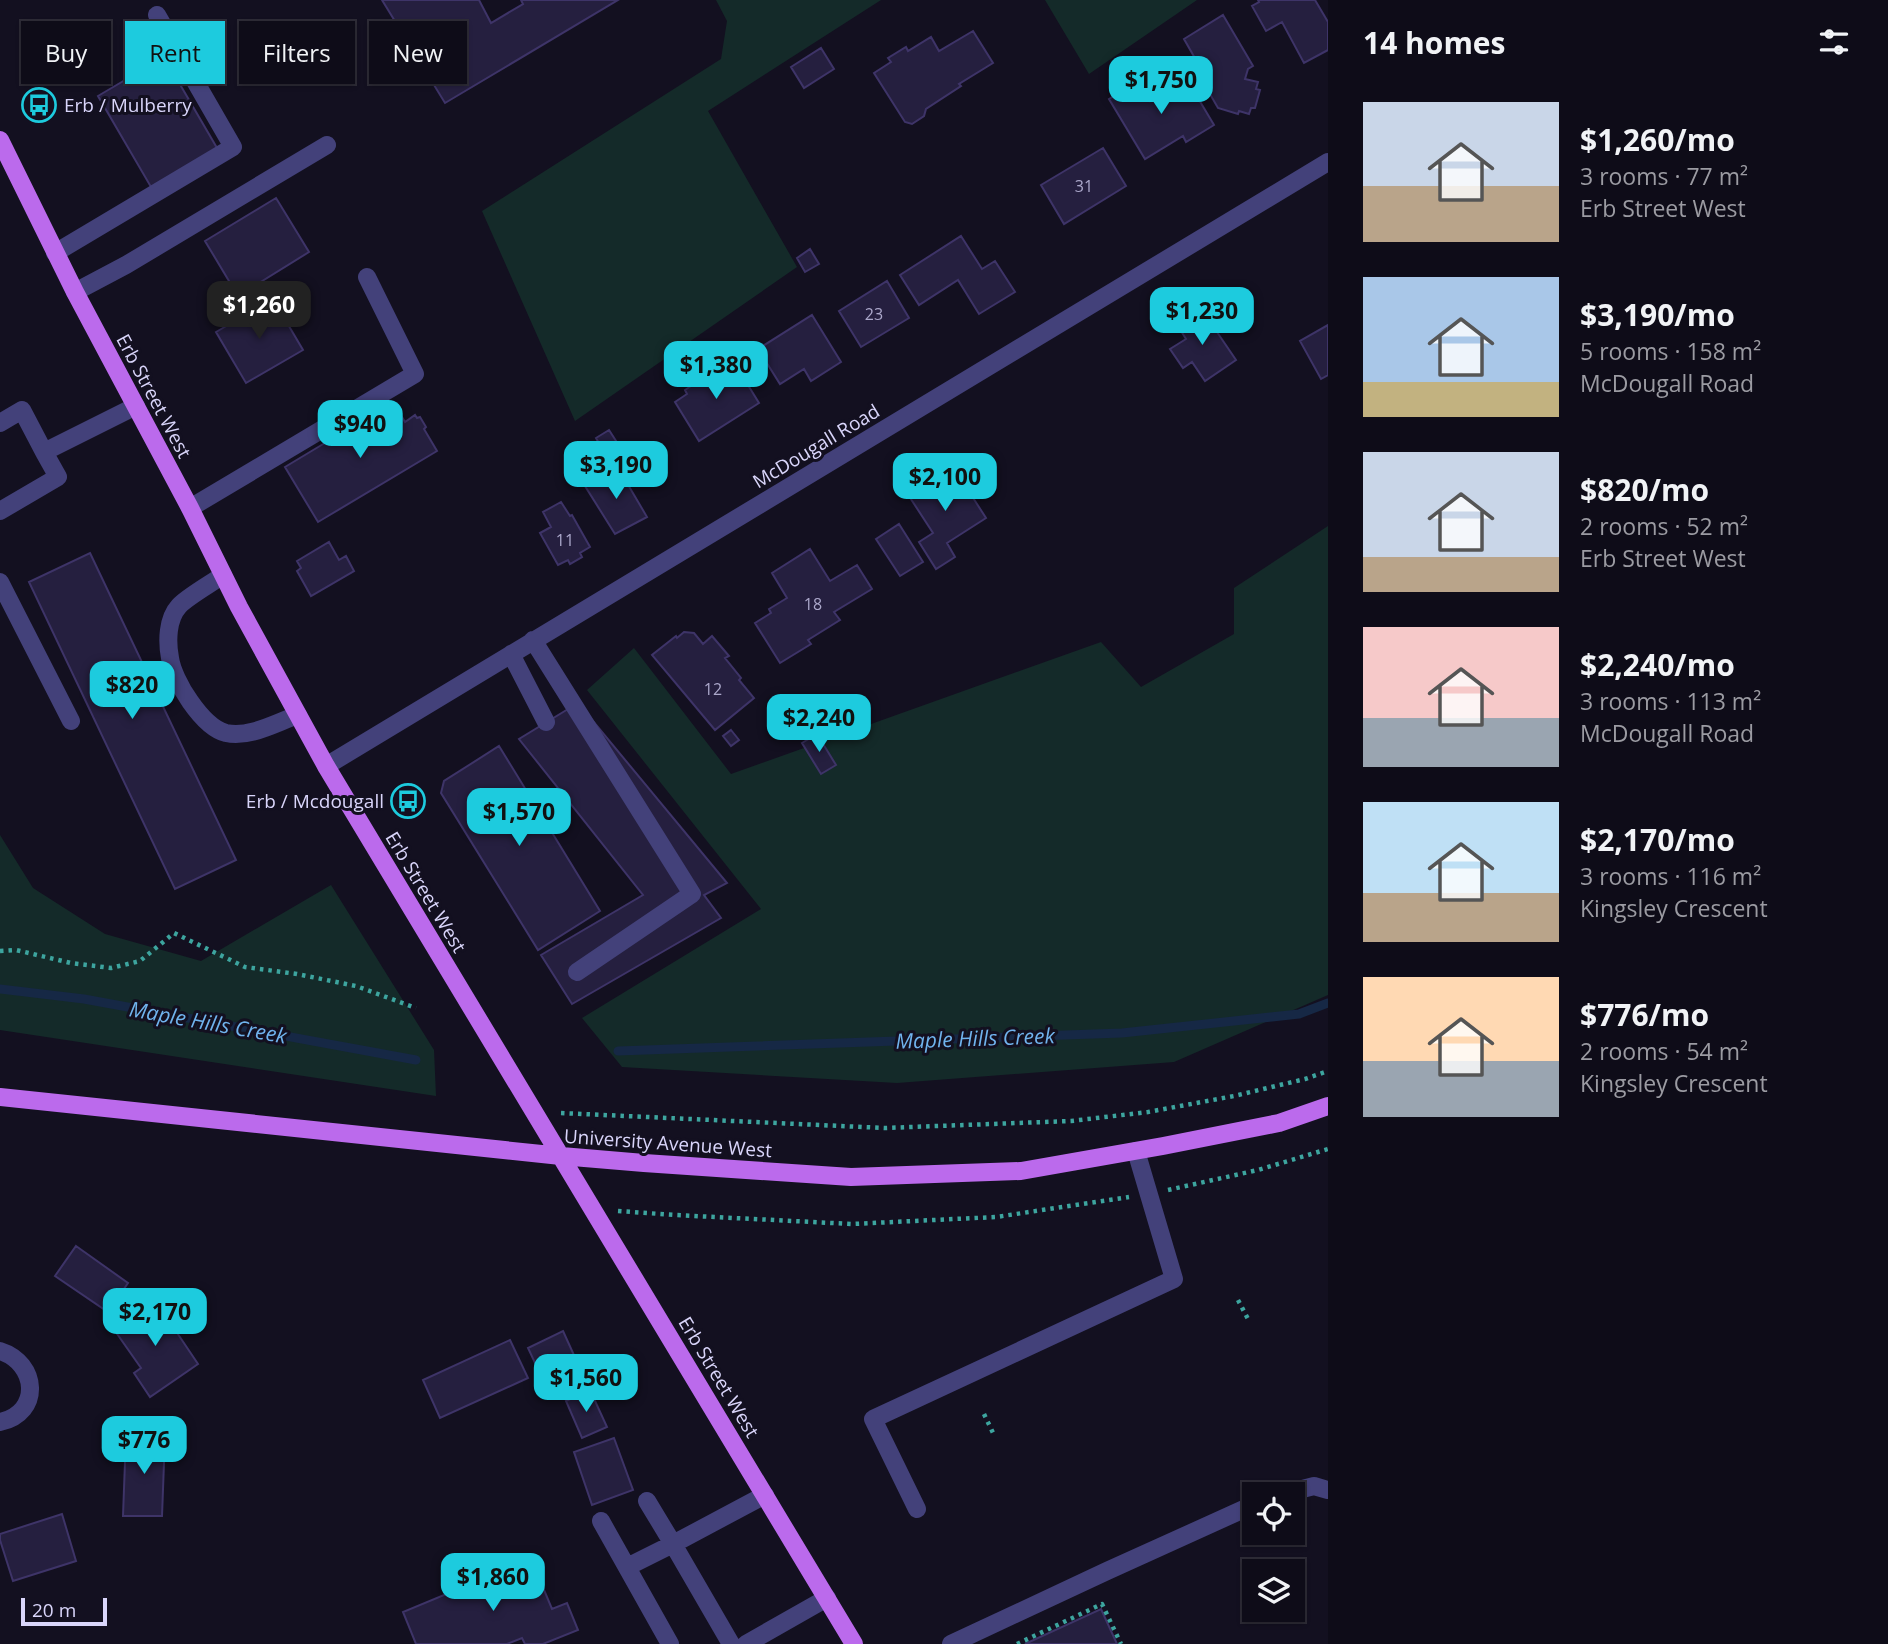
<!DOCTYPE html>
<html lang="en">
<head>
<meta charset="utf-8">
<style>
  body { margin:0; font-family:"Open Sans",sans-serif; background:#171521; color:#f1f3f6; height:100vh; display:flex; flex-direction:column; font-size:26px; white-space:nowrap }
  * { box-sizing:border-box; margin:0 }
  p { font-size:23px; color:#9b9ba2 }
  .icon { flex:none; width:38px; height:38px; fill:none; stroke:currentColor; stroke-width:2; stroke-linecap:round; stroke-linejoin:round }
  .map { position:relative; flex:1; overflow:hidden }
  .panel { display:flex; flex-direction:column; background:#0e0c18; width:560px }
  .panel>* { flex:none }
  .hud { position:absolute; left:21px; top:21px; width:665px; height:63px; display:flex; gap:14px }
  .tools { position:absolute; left:1242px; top:1482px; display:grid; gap:14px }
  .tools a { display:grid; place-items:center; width:63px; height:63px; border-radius:0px; background:#0e0c18; box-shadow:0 2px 5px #0004,0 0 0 2px #2e2c37; font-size:35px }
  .scale { position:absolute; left:21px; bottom:18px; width:86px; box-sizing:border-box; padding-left:7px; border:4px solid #d9d5fa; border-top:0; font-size:19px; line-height:24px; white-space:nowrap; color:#d9d5fa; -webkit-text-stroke:5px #131020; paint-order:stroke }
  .price { position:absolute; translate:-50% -60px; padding:0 16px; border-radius:14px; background:#1dcbde; color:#111; font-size:23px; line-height:46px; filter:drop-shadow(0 2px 4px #0008) }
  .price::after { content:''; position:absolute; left:50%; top:42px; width:21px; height:16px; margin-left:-10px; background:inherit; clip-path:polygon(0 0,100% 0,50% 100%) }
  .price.selected { background:#222; color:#fff }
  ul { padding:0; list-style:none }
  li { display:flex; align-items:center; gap:21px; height:175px; padding:0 35px }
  li span { display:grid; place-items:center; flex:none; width:196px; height:140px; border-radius:0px; color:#555 }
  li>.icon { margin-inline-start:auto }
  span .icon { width:84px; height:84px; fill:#fffc; stroke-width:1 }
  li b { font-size:30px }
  h2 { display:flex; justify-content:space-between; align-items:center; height:84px; padding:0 35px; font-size:30px }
  .tag { padding:0 24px; border-radius:0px; background:#0e0c18; box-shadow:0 2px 5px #0004,0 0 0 2px #2e2c37; font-size:24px; line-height:63px }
  .tag.selected { background:#1dcbde; color:#111 }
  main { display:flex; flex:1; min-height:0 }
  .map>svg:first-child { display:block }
</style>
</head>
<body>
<main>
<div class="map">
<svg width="1328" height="1644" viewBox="0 0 1328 1644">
  <rect width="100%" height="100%" fill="#131020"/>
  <path fill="#142a29" d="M716 0H881L708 111 797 267 575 421 482 211 721 59 727 21Z
    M1045 0H1197L1089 74Z
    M1328 526V995L1174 1062 897 1083 622 1067 582 1018 761 909 587 690 634 648 731 774 1101 642 1141 687 1234 634V588Z
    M0 835 33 888 105 934 201 961 331 885 434 1050 436 1096 0 1030Z"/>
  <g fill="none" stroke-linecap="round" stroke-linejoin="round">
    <path stroke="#162845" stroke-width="9" d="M0 989 84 999 416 1060
      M618 1051 1122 1033 1299 1014 1328 1003"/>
  </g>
  <path fill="#251f3f" stroke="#3e3468" stroke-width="2" d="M382 0H479L491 23 523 4 521 0H618L445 103Z
    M1258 0H1315L1328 22V50L1304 63 1282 22 1266 31 1252 6 1259 2Z
    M1223 15 1253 66 1248 69 1245 79 1258 82 1256 89 1260 90 1255 108H1251L1249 114 1239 111 1238 114 1218 108 1192 63 1196 60 1184 39Z
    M973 31 993 63 959 84 961 86 926 109 924 116 912 124 905 122 874 73 891 62 888 58 906 47 908 51 931 37 939 51Z
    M821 48 834 69 804 88 791 67Z
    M164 57 217 148 151 187 98 96Z
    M1186 78 1214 125 1186 142 1183 136 1145 159 1109 99 1138 81 1150 101Z
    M1103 148 1126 186 1064 224 1041 185Z
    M276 198 309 252 238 296 205 241Z
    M961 236 982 269 995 261 1015 292 979 314 958 280 919 305 900 275Z
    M810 249 819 264 805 272 797 258Z
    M887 281 909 318 861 347 839 311Z
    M273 299 303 350 246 383 216 332Z
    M1202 310 1236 360 1205 381 1192 362 1183 368 1170 349 1186 339 1178 326Z
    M812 315 841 362 811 381 804 369 780 384 758 349Z
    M1328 325V375L1321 379 1300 341Z
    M735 364 759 403 699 441 675 402 687 394 685 390 720 367 723 371Z
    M393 402 405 422 415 415 417 418 420 417 426 427 424 429 437 451 318 522 285 467Z
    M609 430 627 458 613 467 596 438Z
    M952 465 986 518 947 543 955 557 936 569 919 542 933 533 907 493Z
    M617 466 647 517 615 534 585 486Z
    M561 502 570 516 572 515 590 547 580 553 582 557 570 564 568 560 558 565 540 533 551 527 543 512Z
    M899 524 923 562 900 576 876 539Z
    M329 542 339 560 346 556 354 571 311 596 297 571 301 568 297 561Z
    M810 549 830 581 857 565 872 589 834 612 840 620 808 640 811 644 780 663 755 623 771 613 769 609 787 598 772 573Z
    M90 553 236 860 175 889 29 582Z
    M684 632 694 633 703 644 712 636 729 656 725 658 741 678 739 680 754 698 715 730 652 655 676 636 677 638Z
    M578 703 727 883 704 895 721 918 572 1004 541 955 643 895 519 739Z
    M731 730 739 740 731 746 723 736Z
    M817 734 836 765 821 774 802 743Z
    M499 746 600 911 538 950 441 793 444 781Z
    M76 1246 128 1283 108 1312 55 1276Z
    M155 1300 198 1364 150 1397 134 1373 141 1368 113 1328Z
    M563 1331 578 1364 543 1380 528 1348Z
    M510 1340 528 1378 440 1418 423 1380Z
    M590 1390 607 1427 582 1438 566 1401Z
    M126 1435 165 1436 162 1516H123Z
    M614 1438 633 1490 592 1505 574 1452Z
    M62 1514 76 1561 13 1581 0 1540V1534Z
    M531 1559 552 1609 567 1603 578 1630 543 1644H525L522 1638 507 1644H416L403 1612Z
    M1101 1609 1117 1644H1025Z"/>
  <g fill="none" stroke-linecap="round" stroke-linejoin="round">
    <path stroke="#3da59f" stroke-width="4.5" stroke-dasharray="3.5 5" stroke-linecap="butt" d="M0 951 16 950 71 963 111 968 140 961 174 933 245 967 297 974 356 986 416 1008
      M561 1113 884 1128 1071 1121 1148 1112 1234 1096 1305 1079 1328 1071
      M1168 1190 1258 1170 1328 1149
      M618 1211 675 1215 852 1224 996 1217 1129 1197
      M1238 1300 1248 1319
      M984 1414 994 1435
      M1017 1644 1102 1604 1121 1644"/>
    <path stroke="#43417a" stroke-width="18" d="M55 253 233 147 157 15
      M75 292 126 265 327 145
      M0 423 22 410 44 452 136 406
      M190 508 415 374 367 277
      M0 511 58 477 44 452
      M223 575C212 583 187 597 179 606 167 619 167 642 170 658 173 680 202 727 226 733 250 738 275 723 298 715
      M0 582 71 721
      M533 640 692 894 577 972
      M511 654 546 722
      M326 766 1328 162
      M0 1351C38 1363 42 1413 0 1422
      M1283 1494 1314 1486 1328 1490
      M917 1509 873 1419 1174 1279 1136 1151
      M601 1521 670 1644
      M627 1567 673 1544 647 1501
      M731 1644 673 1544 765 1495
      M746 1644 827 1598
      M951 1644 1107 1571 1255 1504"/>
    <path stroke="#bb6aec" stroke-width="18" d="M0 140 75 292 190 508 239 607 326 766 854 1644
      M0 1097 561 1156 644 1163 851 1177 1021 1171 1163 1146 1279 1123 1328 1106"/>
  </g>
  <defs>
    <g id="bus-ring" transform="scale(1.75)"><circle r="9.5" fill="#131020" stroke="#1dcbde" stroke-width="1.5"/><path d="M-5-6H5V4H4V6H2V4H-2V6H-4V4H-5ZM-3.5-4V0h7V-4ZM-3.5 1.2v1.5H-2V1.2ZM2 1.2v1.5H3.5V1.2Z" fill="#1dcbde"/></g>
  </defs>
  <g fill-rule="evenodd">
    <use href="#bus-ring" x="39" y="105"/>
    <use href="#bus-ring" x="408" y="801"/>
  </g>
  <g text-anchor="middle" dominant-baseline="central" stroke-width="6" stroke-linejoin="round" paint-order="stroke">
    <g font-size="16" fill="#aca8cb">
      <text x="1084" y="186">31</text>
      <text x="874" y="314">23</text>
      <text x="565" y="540">11</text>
      <text x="813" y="604">18</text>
      <text x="713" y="689">12</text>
    </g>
    <g font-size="19" fill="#d9d5fa" stroke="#131020" text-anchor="start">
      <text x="64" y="105">Erb / Mulberry</text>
      <text x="384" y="801" text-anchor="end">Erb / Mcdougall</text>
    </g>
    <g font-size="19" fill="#d9d5fa" stroke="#131020">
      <text transform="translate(154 396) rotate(62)">Erb Street West</text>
      <text transform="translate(816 446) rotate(-31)">McDougall Road</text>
      <text transform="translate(426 892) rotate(59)">Erb Street West</text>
      <text transform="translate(668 1143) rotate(4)">University Avenue West</text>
      <text transform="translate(719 1377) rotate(59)">Erb Street West</text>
    </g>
    <g font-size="21" font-style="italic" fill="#70b3ed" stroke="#131020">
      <text transform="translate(208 1022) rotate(10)">Maple Hills Creek</text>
      <text transform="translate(975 1038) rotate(-2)">Maple Hills Creek</text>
    </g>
  </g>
</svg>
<div class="tools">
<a><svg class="icon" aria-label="locate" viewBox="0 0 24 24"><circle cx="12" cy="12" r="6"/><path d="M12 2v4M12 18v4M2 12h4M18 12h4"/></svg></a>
<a><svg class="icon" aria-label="layers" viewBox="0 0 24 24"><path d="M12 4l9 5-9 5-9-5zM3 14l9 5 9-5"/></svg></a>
</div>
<div class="scale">20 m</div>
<b class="price" style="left:1161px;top:116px">$1,750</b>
<b class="price selected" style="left:259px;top:341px">$1,260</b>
<b class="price" style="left:1202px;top:347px">$1,230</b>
<b class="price" style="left:716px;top:401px">$1,380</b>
<b class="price" style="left:360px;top:460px">$940</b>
<b class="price" style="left:616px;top:501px">$3,190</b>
<b class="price" style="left:945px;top:513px">$2,100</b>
<b class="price" style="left:132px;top:721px">$820</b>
<b class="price" style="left:819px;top:754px">$2,240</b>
<b class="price" style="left:519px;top:848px">$1,570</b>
<b class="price" style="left:155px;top:1348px">$2,170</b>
<b class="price" style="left:586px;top:1414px">$1,560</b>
<b class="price" style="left:144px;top:1476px">$776</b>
<b class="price" style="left:493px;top:1613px">$1,860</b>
<div class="hud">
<a class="tag">Buy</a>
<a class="tag selected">Rent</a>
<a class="tag">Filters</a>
<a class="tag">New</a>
</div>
</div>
<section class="panel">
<h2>14 homes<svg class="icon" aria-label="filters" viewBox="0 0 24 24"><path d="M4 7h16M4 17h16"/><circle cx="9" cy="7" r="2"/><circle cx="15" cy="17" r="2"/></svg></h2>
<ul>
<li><span style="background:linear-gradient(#c9d6e8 60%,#b9a48a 0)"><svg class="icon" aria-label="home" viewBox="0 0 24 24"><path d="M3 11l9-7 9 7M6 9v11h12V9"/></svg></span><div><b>$1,260/mo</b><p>3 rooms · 77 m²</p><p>Erb Street West</p></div></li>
<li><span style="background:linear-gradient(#a9c7e8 75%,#c2b280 0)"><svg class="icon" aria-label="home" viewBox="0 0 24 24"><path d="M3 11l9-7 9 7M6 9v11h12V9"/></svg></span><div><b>$3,190/mo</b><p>5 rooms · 158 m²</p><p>McDougall Road</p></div></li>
<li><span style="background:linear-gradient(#c9d6e8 75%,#b9a48a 0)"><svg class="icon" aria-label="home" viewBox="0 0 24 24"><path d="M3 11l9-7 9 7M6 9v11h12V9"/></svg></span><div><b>$820/mo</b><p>2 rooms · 52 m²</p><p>Erb Street West</p></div></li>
<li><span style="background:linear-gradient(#f6c9c9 65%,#9aa5b1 0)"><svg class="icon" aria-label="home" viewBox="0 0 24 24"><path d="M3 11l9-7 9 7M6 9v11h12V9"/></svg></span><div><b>$2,240/mo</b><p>3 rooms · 113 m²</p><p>McDougall Road</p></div></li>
<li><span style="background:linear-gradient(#bfe0f5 65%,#b9a48a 0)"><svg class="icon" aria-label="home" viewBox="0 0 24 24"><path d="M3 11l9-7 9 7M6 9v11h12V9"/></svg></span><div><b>$2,170/mo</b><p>3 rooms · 116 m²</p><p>Kingsley Crescent</p></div></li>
<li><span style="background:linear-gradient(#ffd9b3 60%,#9aa5b1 0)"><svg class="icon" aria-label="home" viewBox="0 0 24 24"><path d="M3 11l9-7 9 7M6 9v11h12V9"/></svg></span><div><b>$776/mo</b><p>2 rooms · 54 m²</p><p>Kingsley Crescent</p></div></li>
</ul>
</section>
</main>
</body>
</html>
